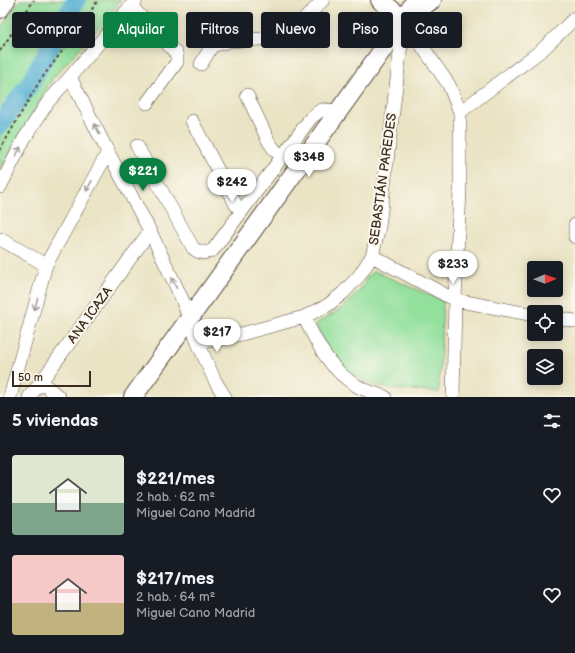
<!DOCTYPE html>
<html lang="es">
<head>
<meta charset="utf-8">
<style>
  body { margin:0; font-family:"Balsamiq Sans",sans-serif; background:#20242c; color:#f1f3f6; height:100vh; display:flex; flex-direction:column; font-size:15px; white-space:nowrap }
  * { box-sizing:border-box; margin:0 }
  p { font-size:13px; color:#9ea1a6 }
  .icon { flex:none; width:22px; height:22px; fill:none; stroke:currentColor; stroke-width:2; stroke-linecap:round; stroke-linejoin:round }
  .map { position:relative; height:397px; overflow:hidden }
  .sheet { display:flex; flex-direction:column; background:#171b24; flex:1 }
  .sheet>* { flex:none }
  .banner { position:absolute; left:12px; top:12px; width:551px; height:36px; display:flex; gap:8px }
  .needle { width:26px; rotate:89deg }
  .buttons { position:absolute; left:527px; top:261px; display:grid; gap:8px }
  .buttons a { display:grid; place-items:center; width:36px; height:36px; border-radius:4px; background:#171b24; box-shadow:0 2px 10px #0003; font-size:20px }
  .scale { position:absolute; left:12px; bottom:10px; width:79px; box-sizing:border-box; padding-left:4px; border:2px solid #3b2a1e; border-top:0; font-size:11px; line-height:14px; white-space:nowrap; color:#3b2a1e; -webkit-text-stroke:3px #fbf7ec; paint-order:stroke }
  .price { position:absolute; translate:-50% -34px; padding:0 9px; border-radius:14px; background:#fff; color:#222; font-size:13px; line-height:26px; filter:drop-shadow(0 1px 2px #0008) }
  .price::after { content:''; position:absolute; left:50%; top:24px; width:12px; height:9px; margin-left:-6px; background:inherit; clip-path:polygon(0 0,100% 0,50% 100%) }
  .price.on { background:#0b8043; color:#fff }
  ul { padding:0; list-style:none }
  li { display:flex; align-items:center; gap:12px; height:100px; padding:0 12px }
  li span { display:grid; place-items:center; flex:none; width:112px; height:80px; border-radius:4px; color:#555 }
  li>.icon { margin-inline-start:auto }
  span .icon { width:48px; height:48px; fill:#fffc; stroke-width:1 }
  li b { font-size:17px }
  h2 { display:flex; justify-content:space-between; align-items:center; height:48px; padding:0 12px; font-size:17px }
  .chip { padding:0 14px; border-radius:4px; background:#171b24; box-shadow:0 2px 10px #0003; font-size:14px; line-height:36px }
  .chip.on { background:#0b8043; color:#fff }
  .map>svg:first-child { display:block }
</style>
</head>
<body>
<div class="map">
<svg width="575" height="397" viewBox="0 0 575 397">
  <rect width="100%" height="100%" fill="#fbf7ec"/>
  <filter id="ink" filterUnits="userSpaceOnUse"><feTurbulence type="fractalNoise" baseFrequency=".025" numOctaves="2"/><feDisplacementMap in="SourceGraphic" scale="8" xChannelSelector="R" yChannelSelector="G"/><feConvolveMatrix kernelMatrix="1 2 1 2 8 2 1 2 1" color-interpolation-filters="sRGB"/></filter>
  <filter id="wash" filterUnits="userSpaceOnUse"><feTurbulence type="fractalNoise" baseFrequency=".012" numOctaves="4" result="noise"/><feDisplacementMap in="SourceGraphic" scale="16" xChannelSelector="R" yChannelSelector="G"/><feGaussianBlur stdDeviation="0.9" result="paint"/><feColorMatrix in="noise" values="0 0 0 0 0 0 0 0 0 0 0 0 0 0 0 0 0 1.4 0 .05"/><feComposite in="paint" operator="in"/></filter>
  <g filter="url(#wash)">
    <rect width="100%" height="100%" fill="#eae4c5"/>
    <path fill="#93e09d" stroke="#67855e" d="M20 0H121L102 24 52 79 0 170V29Z
      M374 271 443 301 439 392 392 389 371 384 348 373 329 352 316 324 344 307 361 289 368 276Z"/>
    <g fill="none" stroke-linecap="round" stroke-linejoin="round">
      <path stroke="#55b0d3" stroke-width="19" d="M0 125 31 82 76 0"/>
    </g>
  </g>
  <g filter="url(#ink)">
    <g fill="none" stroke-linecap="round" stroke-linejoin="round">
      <g stroke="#554637" stroke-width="14">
        <path id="street" d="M131 6 176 53 177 57V62L147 103
          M404 20 449 85 460 112V190L455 300 453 397
          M201 64 212 46 229 41 278 38 291 33 323 0
          M70 77 108 152 150 231 182 299 198 343 215 381 225 397
          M247 95 269 142 274 149 282 157
          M460 112 543 49 575 18
          M192 121 232 197 236 205 242 211
          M137 146 193 248C199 253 206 254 213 250L310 119C322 108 322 108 338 112
          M0 187 24 139 48 102 70 77 136 0
          M575 225V237
          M0 239 46 265
          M372 256 455 300 534 315
          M304 317C317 344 331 372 359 387 367 391 376 394 385 397
          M556 318 575 321
          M198 343 238 335 304 317 328 305 343 293 359 276 372 256 379 227 404 20
          M41 382 59 397
          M10 397 46 265 108 152
          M29 397 41 382 150 231"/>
      </g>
      <g stroke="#554637" stroke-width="20">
        <path id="secondary" d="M380 0 404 20
          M0 9 6 0
          M408 17 432 0
          M133 397 404 20 415 0"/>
      </g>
      <path stroke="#554637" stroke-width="2" stroke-dasharray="3 3" stroke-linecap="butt" d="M0 51 34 0
        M0 150 39 82 81 26 98 0"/>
      <use href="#street" stroke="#fff" stroke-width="13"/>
      <use href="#secondary" stroke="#fff" stroke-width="18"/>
    </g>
    <defs><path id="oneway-shaft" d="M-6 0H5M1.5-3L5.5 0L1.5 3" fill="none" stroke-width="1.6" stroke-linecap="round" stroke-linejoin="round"/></defs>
    <g stroke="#a79f9a">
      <use href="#oneway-shaft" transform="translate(97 129) rotate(-117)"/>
      <use href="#oneway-shaft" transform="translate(18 152) rotate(-63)"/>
      <use href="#oneway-shaft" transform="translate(89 186) rotate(119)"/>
      <use href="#oneway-shaft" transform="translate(174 283) rotate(-115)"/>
      <use href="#oneway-shaft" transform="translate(36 304) rotate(106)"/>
    </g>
  </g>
  <g text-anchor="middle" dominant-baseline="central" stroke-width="4" stroke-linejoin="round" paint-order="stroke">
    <g font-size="13" fill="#3b2a1e" stroke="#fbf7ec">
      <text transform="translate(383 179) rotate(-82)">SEBASTIÁN PAREDES</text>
      <text transform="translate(90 315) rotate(-54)">ANA ICAZA</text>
    </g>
  </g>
</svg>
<div class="buttons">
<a><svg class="needle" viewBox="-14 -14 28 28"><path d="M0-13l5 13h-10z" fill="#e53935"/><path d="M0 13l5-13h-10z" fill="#9ea1a6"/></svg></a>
<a><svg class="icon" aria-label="locate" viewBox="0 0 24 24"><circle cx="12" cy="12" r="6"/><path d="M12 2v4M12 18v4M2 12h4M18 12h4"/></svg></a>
<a><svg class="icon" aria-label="layers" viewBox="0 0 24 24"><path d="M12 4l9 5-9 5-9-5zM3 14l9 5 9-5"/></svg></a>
</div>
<div class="scale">50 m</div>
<b class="price" style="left:309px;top:178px">$348</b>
<b class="price on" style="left:143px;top:192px">$221</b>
<b class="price" style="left:232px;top:203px">$242</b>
<b class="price" style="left:453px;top:285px">$233</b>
<b class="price" style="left:217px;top:353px">$217</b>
<div class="banner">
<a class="chip">Comprar</a>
<a class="chip on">Alquilar</a>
<a class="chip">Filtros</a>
<a class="chip">Nuevo</a>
<a class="chip">Piso</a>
<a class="chip">Casa</a>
</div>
</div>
<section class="sheet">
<h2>5 viviendas<svg class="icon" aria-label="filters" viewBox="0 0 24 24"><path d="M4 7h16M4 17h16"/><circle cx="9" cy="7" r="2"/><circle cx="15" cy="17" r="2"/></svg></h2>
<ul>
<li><span style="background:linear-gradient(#dfe7d0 60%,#7fa58c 0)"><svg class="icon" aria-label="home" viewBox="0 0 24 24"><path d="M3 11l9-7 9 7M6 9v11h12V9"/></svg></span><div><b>$221/mes</b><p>2 hab. · 62 m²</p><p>Miguel Cano Madrid</p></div><svg class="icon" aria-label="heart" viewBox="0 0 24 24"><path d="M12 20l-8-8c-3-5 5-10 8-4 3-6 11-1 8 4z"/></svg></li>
<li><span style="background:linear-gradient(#f6c9c9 60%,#c2b280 0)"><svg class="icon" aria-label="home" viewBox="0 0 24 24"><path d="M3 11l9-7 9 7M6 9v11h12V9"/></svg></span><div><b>$217/mes</b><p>2 hab. · 64 m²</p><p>Miguel Cano Madrid</p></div><svg class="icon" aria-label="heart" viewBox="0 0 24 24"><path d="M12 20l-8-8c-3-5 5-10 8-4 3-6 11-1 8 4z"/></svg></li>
</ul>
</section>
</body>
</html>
